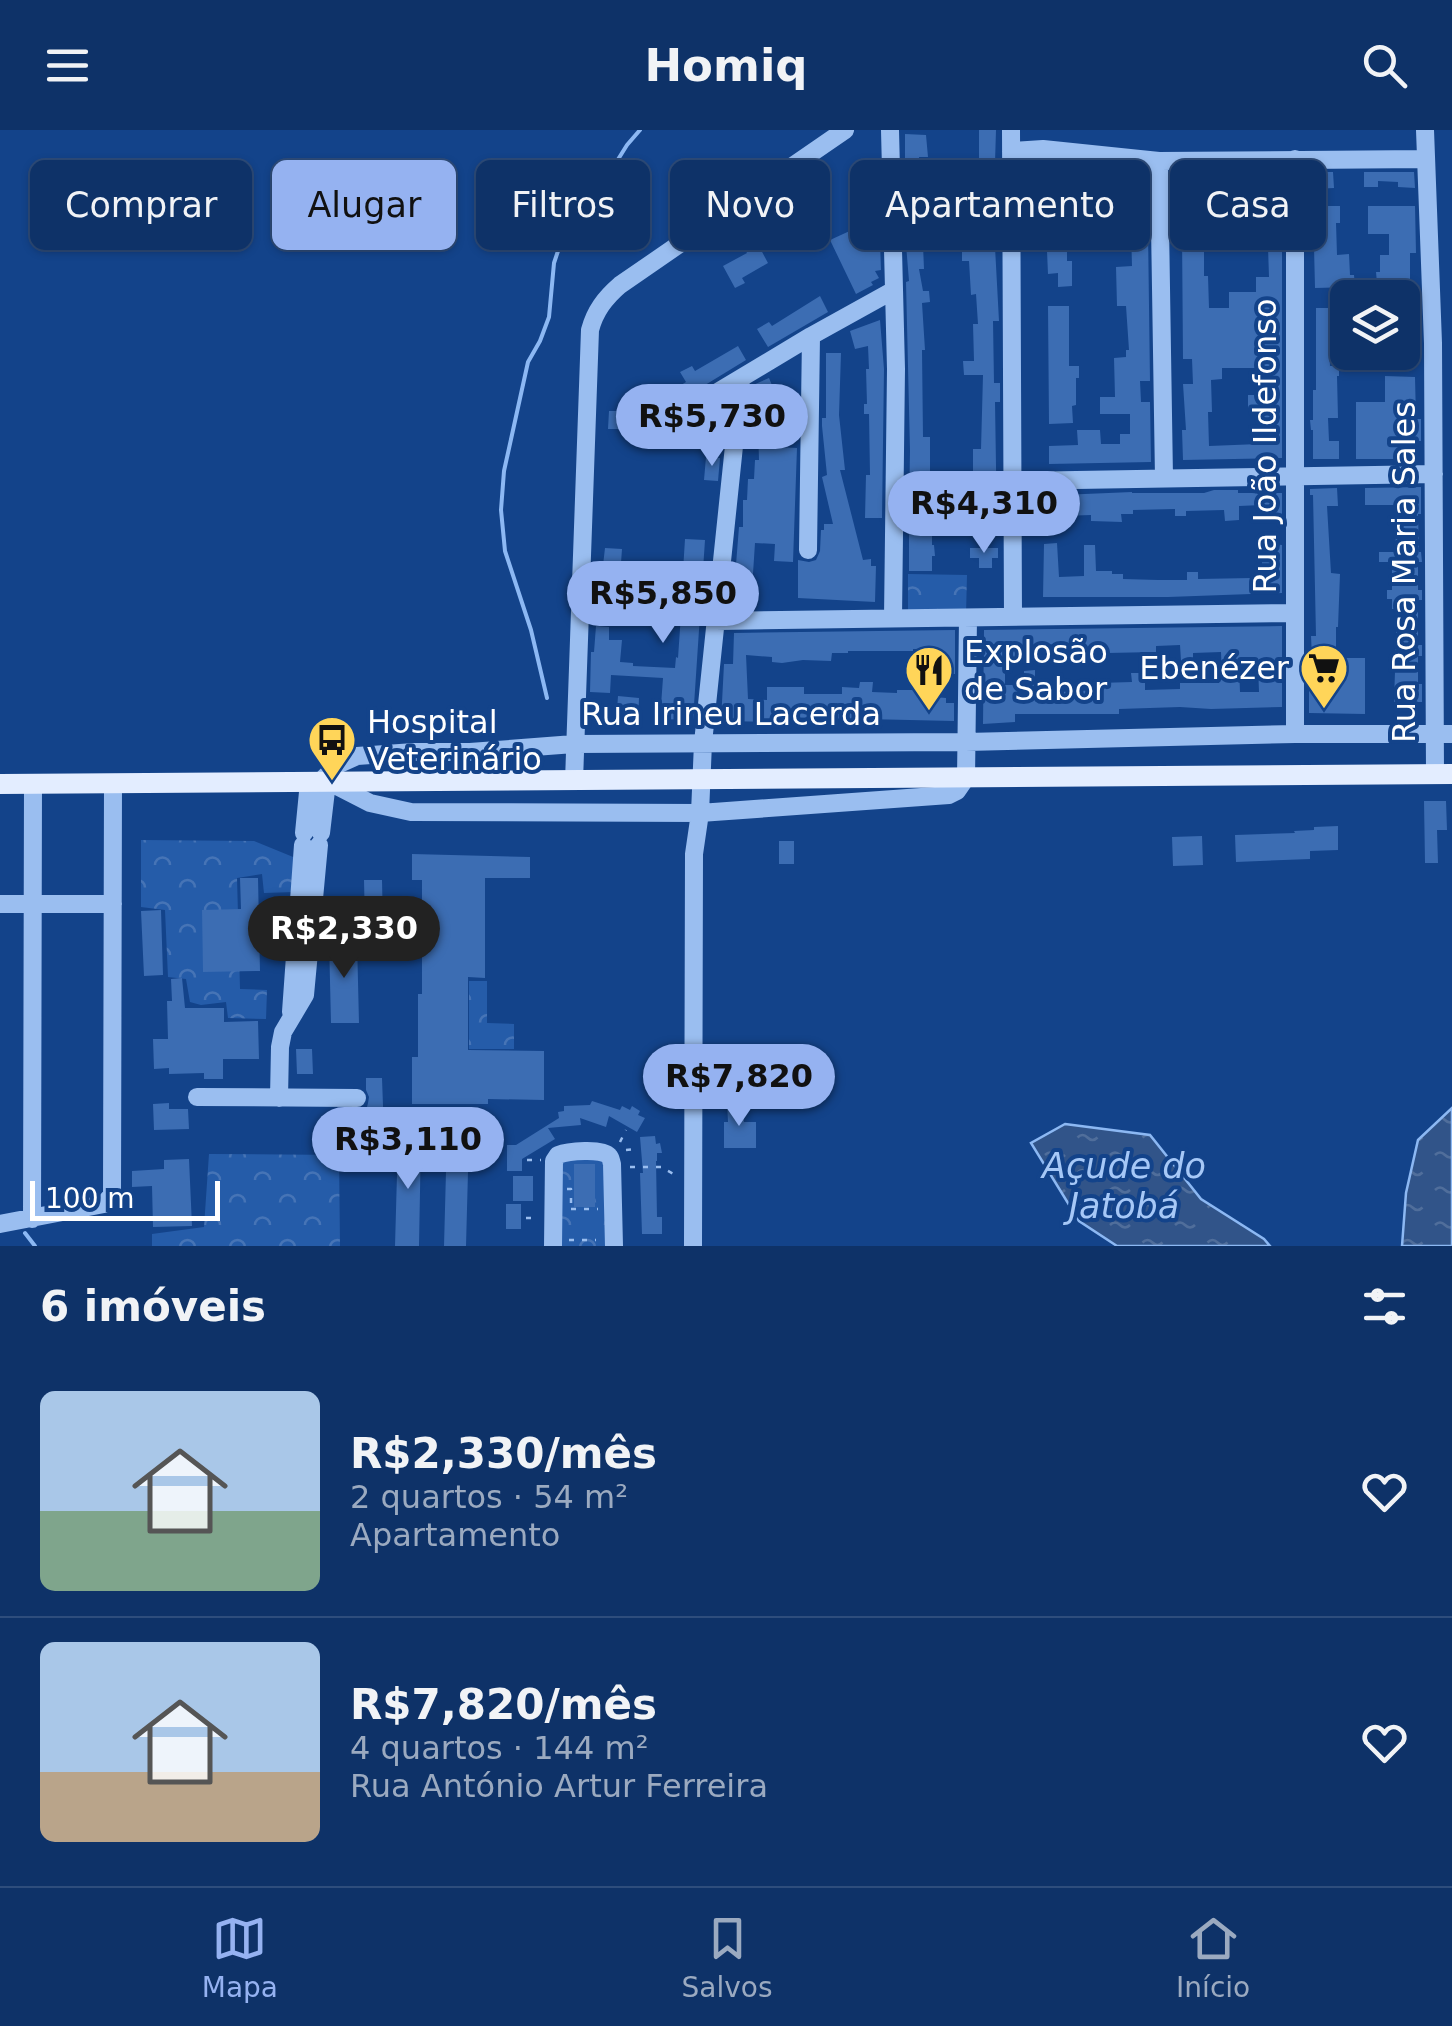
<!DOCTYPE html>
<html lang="pt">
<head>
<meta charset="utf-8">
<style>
  body { margin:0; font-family:"DejaVu Sans",sans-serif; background:#173a6e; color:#f1f3f6; height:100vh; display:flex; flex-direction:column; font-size:38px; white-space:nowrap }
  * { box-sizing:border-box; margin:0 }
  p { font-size:32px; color:#9baac0 }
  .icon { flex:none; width:55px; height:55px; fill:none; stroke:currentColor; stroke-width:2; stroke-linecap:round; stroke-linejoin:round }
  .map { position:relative; height:1116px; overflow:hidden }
  .drawer { display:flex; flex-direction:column; background:#0e3268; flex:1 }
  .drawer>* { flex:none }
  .hud { position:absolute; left:30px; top:30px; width:1392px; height:90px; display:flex; gap:20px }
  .fabs { position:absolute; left:1330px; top:150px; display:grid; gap:20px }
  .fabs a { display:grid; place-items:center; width:90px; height:90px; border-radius:15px; background:#0e3268; box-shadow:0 2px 8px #0004,0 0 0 2px #2e4d7c; font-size:50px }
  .scale { position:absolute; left:30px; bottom:25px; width:190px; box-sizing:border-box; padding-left:10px; border:5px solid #fff; border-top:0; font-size:28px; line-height:35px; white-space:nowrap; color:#fff; -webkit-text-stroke:8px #13438a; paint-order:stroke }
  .price { position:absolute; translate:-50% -85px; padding:0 22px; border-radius:35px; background:#95b2f1; color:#111; font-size:32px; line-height:65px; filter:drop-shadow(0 2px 5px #0008) }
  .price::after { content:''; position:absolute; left:50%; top:60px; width:30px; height:22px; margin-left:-15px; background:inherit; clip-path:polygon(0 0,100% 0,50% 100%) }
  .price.active { background:#222; color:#fff }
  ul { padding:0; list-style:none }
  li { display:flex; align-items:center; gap:30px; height:250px; padding:0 40px }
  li+li { border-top:2px solid #2e4d7c }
  li span { display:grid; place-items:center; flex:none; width:280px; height:200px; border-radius:15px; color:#555 }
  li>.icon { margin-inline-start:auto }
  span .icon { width:120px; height:120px; fill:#fffc; stroke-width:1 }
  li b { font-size:42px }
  h2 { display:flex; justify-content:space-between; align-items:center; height:120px; padding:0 40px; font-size:42px }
  .pill { padding:0 35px; border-radius:15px; background:#0e3268; box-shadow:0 2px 8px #0004,0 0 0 2px #2e4d7c; font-size:35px; line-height:90px }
  .pill.active { background:#95b2f1; color:#111 }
  header { display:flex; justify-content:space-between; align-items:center; height:130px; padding:0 40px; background:#0e3268; font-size:45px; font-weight:700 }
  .menu { display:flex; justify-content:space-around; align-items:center; height:140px; border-top:2px solid #2e4d7c; background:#0e3268; font-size:28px; color:#9baac0 }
  .menu a { display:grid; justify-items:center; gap:5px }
  .menu .active { color:#95b2f1 }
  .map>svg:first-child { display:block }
</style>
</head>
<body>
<header><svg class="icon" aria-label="menu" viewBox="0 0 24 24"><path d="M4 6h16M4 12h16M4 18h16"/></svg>Homiq<svg class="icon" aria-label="search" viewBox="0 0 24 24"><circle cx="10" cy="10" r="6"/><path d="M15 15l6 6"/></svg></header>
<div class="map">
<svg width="1452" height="1116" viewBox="0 0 1452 1116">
  <defs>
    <pattern id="forest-crowns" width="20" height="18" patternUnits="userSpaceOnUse" patternTransform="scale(2.5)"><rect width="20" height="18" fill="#255ca9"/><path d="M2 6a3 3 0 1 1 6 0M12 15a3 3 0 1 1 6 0" fill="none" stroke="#4674b6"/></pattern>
    <pattern id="water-ripples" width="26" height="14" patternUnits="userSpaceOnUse" patternTransform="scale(2.5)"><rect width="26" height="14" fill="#315489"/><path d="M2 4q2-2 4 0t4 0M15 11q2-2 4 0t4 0" fill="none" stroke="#506e9b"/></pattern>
  </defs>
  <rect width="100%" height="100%" fill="#13438a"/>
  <path fill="url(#forest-crowns)" d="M908 444 967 445 966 484 908 483Z
    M141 710 254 711 298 729 294 762 264 763 262 744 237 748 240 859 267 860 266 889 228 888 226 872 201 875 190 872 186 849 168 847 165 780 141 777Z
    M469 851H487V893L514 894V919H469Z
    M209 1024 339 1025 340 1116H152V1104L204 1097Z
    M567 1029H602L606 1034 607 1116H561L562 1033Z"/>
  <path fill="url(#water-ripples)" stroke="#8cb8f3" stroke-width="2.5" d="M1452 978V1116H1402L1406 1063 1418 1010Z
    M1065 994 1150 1005 1201 1069 1264 1109 1270 1116H1117L1079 1091 1031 1013Z"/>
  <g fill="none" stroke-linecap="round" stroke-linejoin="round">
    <path stroke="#8cb8f3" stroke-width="4" d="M547 568 531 500 505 421 501 380 504 341 528 232 540 211 549 187 554 133 558 121 563 108 583 79 599 60 627 15 640 0
      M25 1103 35 1116"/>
  </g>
  <path fill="#3c6db3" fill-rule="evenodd" d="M979 0H996L995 33H999V44L988 43 989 64H997L998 81V117H995L999 191H993L994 253H1000V272H995L997 400 973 399V319H981L983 245H964L963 231H974L973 194H978L976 164 971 165 969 131H962V119H981L980 89H977L975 56H970V47L979 46Z
    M905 4 926 5 928 27H919L923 92H930V115H923L924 139H919L923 161H929L930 172 922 173 925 220H922L923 307H930V377L944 376 945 389 932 390V415H934L935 426H932V441H909V401H922L920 377H909L910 321 906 152 909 151 905 102Z
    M878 36 879 73 864 74 861 37Z
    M1312 42H1333L1334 58 1312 59Z
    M1364 42H1414L1415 58 1398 57V52L1378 51V57H1364Z
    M1205 43V57L1219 56V71H1206V85H1200L1201 119H1204V146H1208L1209 178H1229V162H1256V147H1269L1268 117H1261L1260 102H1270V87H1282V328L1183 330 1182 300H1186L1183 254H1193L1192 229H1183L1182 103H1186L1184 44ZM1222 238H1258L1259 265H1248V280H1258L1259 314 1209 316 1208 282H1212L1211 250 1222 249Z
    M1057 53 1058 68H1075L1076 80H1055L1056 98H1047V121H1037L1035 67H1029V54Z
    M1313 76H1340V93H1336L1337 125 1349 124 1350 145H1354L1355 157 1315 158Z
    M1368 76H1415L1416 123H1410V168H1384V153H1377L1376 142H1380V125H1389V104H1368Z
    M854 99 862 115 880 112 881 140 875 141 879 148 871 152 873 155 856 164 830 110Z
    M1131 100H1148L1150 251H1140L1141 272H1150L1151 332 1049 334V316L1078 315 1077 300H1100L1101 314H1120V304H1130V284H1100V267H1115L1114 228 1126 227V220H1129L1126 176H1117L1116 137 1132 136Z
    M753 105 768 133 742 148 745 153 735 158 723 136 747 123 741 112Z
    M1067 120V131H1072V156L1058 157V143L1048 144 1047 121Z
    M820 166 828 182 768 217 757 199 769 192 772 196Z
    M1402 169H1415L1416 206H1402Z
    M1048 176H1069V236H1079V248H1076V275L1072 276 1073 293 1049 294Z
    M1316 178H1344L1342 202H1334V213L1329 214 1330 236H1339V246H1337L1338 288H1328L1329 311H1339V329H1313V300H1311L1310 290H1313V260H1316Z
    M880 190 884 239 882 388H865L866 345H870L869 284H864V274H867L866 239H869L868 216 855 219 850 201Z
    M738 216 746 230 679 271 673 260 686 252 680 242 692 236 695 241Z
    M826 223H841L839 285 845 340H840L863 430 871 429V436H876L875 472 798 468V430L809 432 816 430 820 421 821 400H824V394H833L822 347 827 345 822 296V288H826Z
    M1385 246 1415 247 1416 289H1421V311H1410V329H1356V272H1385Z
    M769 248 774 260 764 263 769 300 775 299 777 317 797 318 793 432 774 431 775 414 755 413 751 474 733 472 739 397H743V370H747L748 349H754L755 330H759L758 298 753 299 750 279 751 271 754 270 753 255Z
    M643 272 646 285 622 291V299H608L609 281H635L633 274Z
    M706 327 720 328 718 351 704 350Z
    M1421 357V384H1418L1419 422H1421L1422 432H1418V460H1422V470H1418V515H1422V526H1418V554H1422V572H1394L1397 479H1392V469H1387V460H1392V432H1379V422H1396L1395 375H1365V358Z
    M1337 358 1338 376H1327L1331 443 1340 444 1338 497H1336V528H1365V584L1309 583V528H1312L1311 506H1316L1313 365H1310V359Z
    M1214 360H1238V363H1282V394H1279V390H1262V375L1239 376V390L1225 391 1224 380 1186 381V386H1175V379L1133 380V384H1121L1122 392 1091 391V385L1061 386V365L1132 362V363H1204Z
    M685 409 705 410 693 590 660 589 663 548 611 545 610 563 590 562 591 522H594L596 496 609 497V510H622L620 532 633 533V536L675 538 676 527 678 528 683 455H673L674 440 683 441Z
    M1057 413 1059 447 1084 446V415H1095L1096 441H1112V444H1123V449L1158 450H1187V442H1198V449L1252 448V444H1262V413L1282 415V463L1168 467H1043L1044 414Z
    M605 418 622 419 621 433H629V444H624L623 467H626L625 477 610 476 611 462 600 461Z
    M970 418H998V428H992V438H979V428H970Z
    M1282 496V577L1211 579 1180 577 1119 579V584H1015V592L983 594 984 500ZM1069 514V521L1107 520V523L1156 522V516L1180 515 1181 531H1193V523L1221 522 1222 549 1219 550V553H1180V559L1145 560V543H1131L1132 552 1098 553V560L1060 562V554L1035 555V540L1024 541V555H1005V531H1023V515ZM1258 535 1259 562H1240L1239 536Z
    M955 500V544L933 543V519H913V521H848V523H832L831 531 803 530 782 533 772 532V527L746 525 748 569 767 570V557H804V564H842V557L859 558 860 552H873L872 562 897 563V560H923V555L934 556V567L946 568V573H954V591L776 587V592L721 591 724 534H733L734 503Z
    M618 566 639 568 638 596 616 594Z
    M1424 671H1446L1447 700H1437L1438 733H1425Z
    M1338 696V720L1310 721V729L1236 732 1235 705 1295 703 1294 701 1314 700V697Z
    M1202 706 1203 735 1173 736 1172 707Z
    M779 711H794V734H779Z
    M412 724 530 727V748H485V848L468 847V920L544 921V970L488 969V974H412V927H418V864H422V750H412Z
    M240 748H258L260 841 203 842 202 780 241 779Z
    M364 750H382L383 796H365Z
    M161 780 163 845 144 846 141 781Z
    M329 810H357L359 893H331Z
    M182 848 185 878H224V892L258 891 259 929H223V949H204V943L169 944V938L154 939 153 909H168L167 871H172L171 849Z
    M750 915 751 938H725L724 916Z
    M296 919H312L313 944H297Z
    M366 948H382L384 1003H344V980L362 979 367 977 368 973 369 967 366 960Z
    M592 971 620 980 622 976 630 980 632 976 640 981 638 985 645 988 637 1002 609 986 606 997 580 988 581 995 548 998 555 1009 522 1029V1041H507V1015H516L559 988 558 982 564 981V976L590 975Z
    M727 972H743L744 992H756V1018H724V992H728Z
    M169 973V979H188L189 999 154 1000 153 974Z
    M447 1004 469 1005 466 1116H444Z
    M655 1006 656 1014 660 1013 662 1023H657V1031H656L657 1087H662V1104H642L640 1043H643L640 1007Z
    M398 1008H421L419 1116H395Z
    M189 1029 192 1096 153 1097 152 1056 132 1057V1041L164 1039V1030Z
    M574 1034H595V1077H574Z
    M513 1046H533V1071H513Z
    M506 1074H521V1099H506Z"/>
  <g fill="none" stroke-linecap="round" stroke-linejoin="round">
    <path stroke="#9abef0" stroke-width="2.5" stroke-dasharray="5 8" stroke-linecap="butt" d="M620 1012 626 1000
      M626 1020 637 1019
      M527 1030H541
      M630 1037H661L679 1047
      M567 1059H571V1077
      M571 1079H598
      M526 1088H539
      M569 1110H596"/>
    <path stroke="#9abef0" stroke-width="18" d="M890 0 896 239 893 488
      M1011 0 1013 487
      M1425 0 1433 213 1435 644
      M1011 21 1043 19 1159 31 1426 29
      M1159 31 1164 348
      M676 287 811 206 894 160
      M1013 351 1434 344
      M808 420 811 206
      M716 491 1294 483
      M1295 604V29
      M574 651 590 200C595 181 605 168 620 155L845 0
      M320 652 337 635 357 626 414 622H470L574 614 966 612 1295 604H1452
      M331 653 370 673 411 682 700 683 949 665 957 661 966 648 968 488
      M304 703 309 652
      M321 703 327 652
      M0 774H113
      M291 882 303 715
      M197 967 357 968
      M279 968 280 917 283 902 305 865 319 715
      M32 1089 33 654
      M0 1094 104 1074 112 1065 113 653
      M553 1116 554 1031 558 1025C568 1021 602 1018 609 1026 611 1028 611 1031 612 1034L614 1116
      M693 1116 694 724 700 683 703 613 741 249"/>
    <path stroke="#e3edff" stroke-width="20" d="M0 654 1452 644"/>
  </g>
  <defs>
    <g id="supermarket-pin" transform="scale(2.5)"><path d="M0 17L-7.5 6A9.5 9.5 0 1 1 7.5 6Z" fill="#ffd559" stroke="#13438a"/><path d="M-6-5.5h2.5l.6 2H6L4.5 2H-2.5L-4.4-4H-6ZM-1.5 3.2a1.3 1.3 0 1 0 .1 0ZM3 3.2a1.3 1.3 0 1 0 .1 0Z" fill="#111"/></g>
    <g id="restaurant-pin" transform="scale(2.5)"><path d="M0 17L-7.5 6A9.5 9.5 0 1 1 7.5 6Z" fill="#ffd559" stroke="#13438a"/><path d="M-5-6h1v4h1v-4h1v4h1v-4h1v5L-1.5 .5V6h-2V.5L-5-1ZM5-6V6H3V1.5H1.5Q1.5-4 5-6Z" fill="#111"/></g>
    <g id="bus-pin" transform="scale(2.5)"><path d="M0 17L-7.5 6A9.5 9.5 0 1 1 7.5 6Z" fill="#ffd559" stroke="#13438a"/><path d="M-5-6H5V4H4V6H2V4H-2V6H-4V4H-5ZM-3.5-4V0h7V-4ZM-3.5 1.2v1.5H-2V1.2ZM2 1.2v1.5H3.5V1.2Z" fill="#111"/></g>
  </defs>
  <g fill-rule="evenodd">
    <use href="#supermarket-pin" x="1324" y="538"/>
    <use href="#restaurant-pin" x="929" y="540"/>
    <use href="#bus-pin" x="332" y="610"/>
  </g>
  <g text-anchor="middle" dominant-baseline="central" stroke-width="8" stroke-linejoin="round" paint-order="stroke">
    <g font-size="32" fill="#fff" stroke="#13438a">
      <text transform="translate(1265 316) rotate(-90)">Rua João Ildefonso</text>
      <text transform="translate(1404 442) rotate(-90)">Rua Rosa Maria Sales</text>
      <text x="731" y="584">Rua Irineu Lacerda</text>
    </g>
    <g font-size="32" fill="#fff" stroke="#13438a" text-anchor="start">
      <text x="964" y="522">Explosão<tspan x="964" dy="37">de Sabor</tspan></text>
      <text x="1289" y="538" text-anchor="end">Ebenézer</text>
      <text x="367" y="592">Hospital<tspan x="367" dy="37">Veterinário</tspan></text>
    </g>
    <g font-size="35" font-style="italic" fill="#a6c8f7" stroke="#13438a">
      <text x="1124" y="1036">Açude do<tspan x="1124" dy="40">Jatobá</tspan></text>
    </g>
  </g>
</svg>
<div class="fabs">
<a><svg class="icon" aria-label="layers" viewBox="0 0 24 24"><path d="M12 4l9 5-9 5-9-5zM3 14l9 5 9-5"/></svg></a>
</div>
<div class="scale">100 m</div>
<b class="price" style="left:712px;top:339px">R$5,730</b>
<b class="price" style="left:984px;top:426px">R$4,310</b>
<b class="price" style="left:663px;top:516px">R$5,850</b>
<b class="price active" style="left:344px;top:851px">R$2,330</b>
<b class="price" style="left:739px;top:999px">R$7,820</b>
<b class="price" style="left:408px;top:1062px">R$3,110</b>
<div class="hud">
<a class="pill">Comprar</a>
<a class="pill active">Alugar</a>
<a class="pill">Filtros</a>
<a class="pill">Novo</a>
<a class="pill">Apartamento</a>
<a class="pill">Casa</a>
</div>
</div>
<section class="drawer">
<h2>6 imóveis<svg class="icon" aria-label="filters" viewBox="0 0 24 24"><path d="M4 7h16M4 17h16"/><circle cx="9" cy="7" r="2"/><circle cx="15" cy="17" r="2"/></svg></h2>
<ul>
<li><span style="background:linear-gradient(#a9c7e8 60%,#7fa58c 0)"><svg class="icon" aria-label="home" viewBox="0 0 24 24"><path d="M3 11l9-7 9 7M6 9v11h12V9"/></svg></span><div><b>R$2,330/mês</b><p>2 quartos · 54 m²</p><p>Apartamento</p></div><svg class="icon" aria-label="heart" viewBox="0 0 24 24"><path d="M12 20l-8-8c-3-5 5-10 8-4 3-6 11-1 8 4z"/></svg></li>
<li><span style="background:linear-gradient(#a9c7e8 65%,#b9a48a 0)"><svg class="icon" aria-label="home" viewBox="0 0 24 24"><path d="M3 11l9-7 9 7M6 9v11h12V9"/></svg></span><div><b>R$7,820/mês</b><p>4 quartos · 144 m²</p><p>Rua António Artur Ferreira</p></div><svg class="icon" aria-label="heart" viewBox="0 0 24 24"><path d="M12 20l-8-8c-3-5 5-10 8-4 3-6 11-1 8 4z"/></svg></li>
</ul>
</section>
<nav class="menu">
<a class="active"><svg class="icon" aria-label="map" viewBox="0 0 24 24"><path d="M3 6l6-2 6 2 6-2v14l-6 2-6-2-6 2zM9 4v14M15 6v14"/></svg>Mapa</a>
<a><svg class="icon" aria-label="saved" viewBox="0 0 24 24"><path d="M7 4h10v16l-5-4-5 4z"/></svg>Salvos</a>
<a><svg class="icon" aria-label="home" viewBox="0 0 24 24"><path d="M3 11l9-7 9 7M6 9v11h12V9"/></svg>Início</a>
</nav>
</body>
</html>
